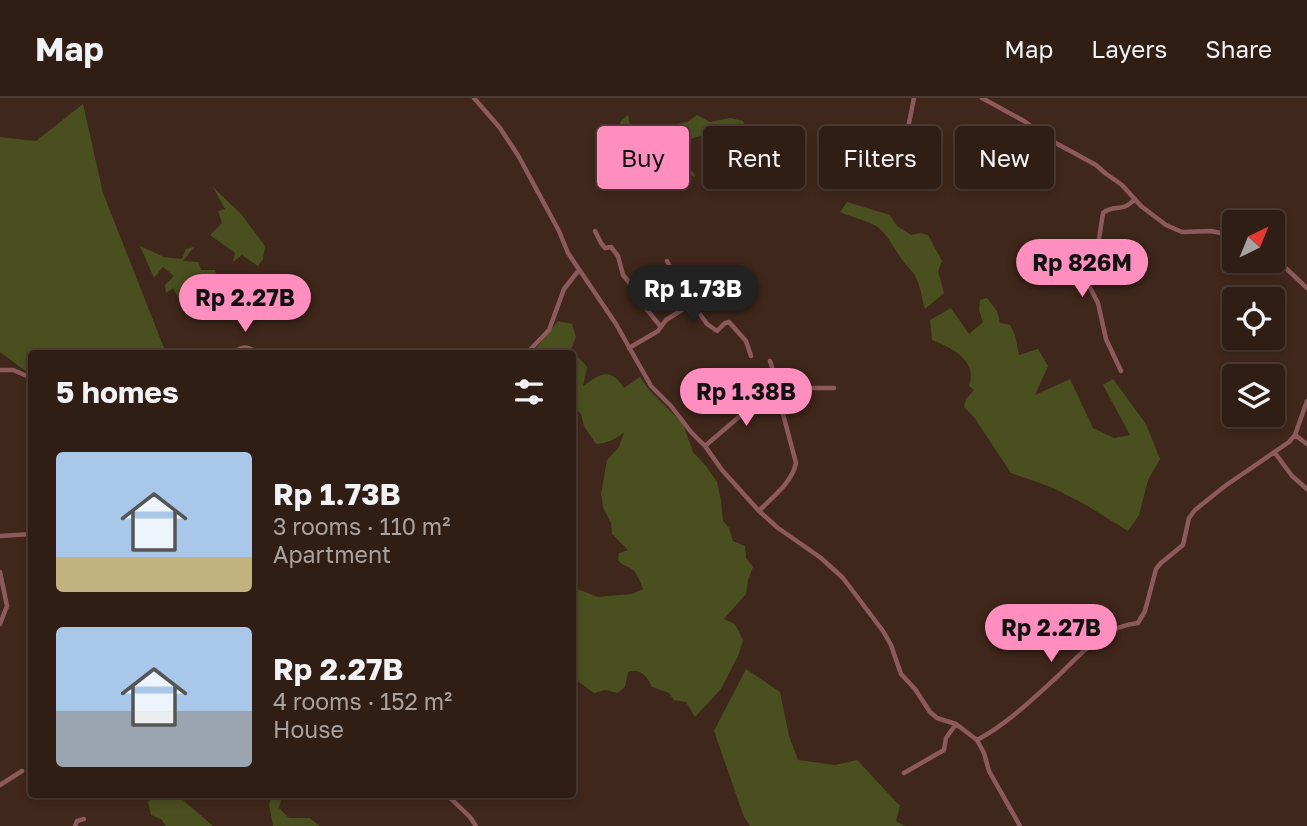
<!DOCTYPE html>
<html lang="en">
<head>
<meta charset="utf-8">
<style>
  body { margin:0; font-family:"Golos Text",sans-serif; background:#38261d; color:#f1f3f6; height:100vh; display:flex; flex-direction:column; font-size:26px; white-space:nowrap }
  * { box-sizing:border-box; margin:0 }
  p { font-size:23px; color:#a8a2a0 }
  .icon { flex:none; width:38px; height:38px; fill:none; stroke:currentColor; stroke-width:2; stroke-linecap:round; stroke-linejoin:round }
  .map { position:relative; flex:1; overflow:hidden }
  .details { position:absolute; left:28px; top:252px; width:548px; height:448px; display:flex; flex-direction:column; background:#301d14; border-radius:7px; box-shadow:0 4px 10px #0003,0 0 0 2px #4b3b34 }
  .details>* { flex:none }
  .top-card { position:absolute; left:597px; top:28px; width:604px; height:63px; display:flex; gap:14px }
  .needle { width:46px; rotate:43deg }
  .tools { position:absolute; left:1222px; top:112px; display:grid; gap:14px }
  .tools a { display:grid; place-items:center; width:63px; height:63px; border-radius:7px; background:#301d14; box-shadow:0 4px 10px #0003,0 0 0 2px #4b3b34; font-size:35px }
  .price { position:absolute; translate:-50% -60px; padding:0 16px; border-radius:24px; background:#fe8ebd; color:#111; font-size:23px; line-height:46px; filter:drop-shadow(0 2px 4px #0008) }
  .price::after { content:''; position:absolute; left:50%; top:42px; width:21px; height:16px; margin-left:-10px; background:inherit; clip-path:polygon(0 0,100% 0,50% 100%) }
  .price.selected { background:#222; color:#fff }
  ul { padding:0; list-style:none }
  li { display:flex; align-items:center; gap:21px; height:175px; padding:0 28px }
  li span { display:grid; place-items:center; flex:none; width:196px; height:140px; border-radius:7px; color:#555 }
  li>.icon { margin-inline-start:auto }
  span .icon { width:84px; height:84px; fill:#fffc; stroke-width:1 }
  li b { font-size:30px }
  h2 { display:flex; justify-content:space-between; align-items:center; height:84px; padding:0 28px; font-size:30px }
  .chip { padding:0 24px; border-radius:7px; background:#301d14; box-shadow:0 4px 10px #0003,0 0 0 2px #4b3b34; font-size:24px; line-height:63px }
  .chip.selected { background:#fe8ebd; color:#111 }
  header { display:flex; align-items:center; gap:42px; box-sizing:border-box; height:98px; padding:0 35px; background:#301d14; border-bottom:2px solid #4b3b34 }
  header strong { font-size:33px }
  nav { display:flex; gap:38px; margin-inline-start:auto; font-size:24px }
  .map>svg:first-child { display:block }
</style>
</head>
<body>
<header>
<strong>Map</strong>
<nav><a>Map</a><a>Layers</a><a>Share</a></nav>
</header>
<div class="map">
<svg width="1307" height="728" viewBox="0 0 1307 728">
  <rect width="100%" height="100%" fill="#40271b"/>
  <path fill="#4a4f1f" d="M83 6 103 95 166 255 32 256 31 277 0 254V39L36 43Z
    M628 17 634 46 662 44 668 31 677 26 687 24 697 17 710 24 730 20 743 23 748 34 745 49 735 45 732 39 721 37 717 41 707 36 683 43 685 49 677 48 672 58 694 75 695 79 685 75 672 63 663 62 658 72 631 89 622 88 620 75 642 69 639 65 620 56 613 38 622 29 620 24Z
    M213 89 241 116 265 148 263 161 258 168 242 157 233 164 235 155 210 137 222 125 218 113 225 111Z
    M847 104 890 117 897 128 911 137 920 135 928 137 942 163 938 173 944 195 925 211C922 201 921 190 916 180 913 172 907 169 903 163 894 151 888 136 876 128 866 122 851 119 840 114Z
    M140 148 164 159 182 161 186 151 194 149 183 163 198 164 201 172H215L217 179 210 186 206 200 216 207 214 211 186 202 181 205 173 190 166 195 165 187 174 178 163 169 154 180Z
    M987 200 997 213 1000 225 1010 227 1015 237 1019 257 1038 251 1048 268 1035 297 1070 281 1093 330 1114 340 1130 337 1103 287 1113 281 1146 326 1160 361 1148 382 1139 417 1128 433 1086 407 1051 389 1011 375 974 319 964 309 966 301 974 292 969 288C978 262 952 250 932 242L930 222 951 210 969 236 983 224 979 212 980 202Z
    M558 223 572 226 576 239 571 251 587 269 583 288C600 276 610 268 624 290L640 279 650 293 683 326 693 354 706 368 717 384 721 403 723 423 729 430 733 443 745 448 746 460 753 469 748 482 746 496 724 521 735 526 743 542 739 556 721 591 695 619 686 604 674 602 669 595 652 589C647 578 641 570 628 574L625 589 617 595 605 592 594 595 572 579V489L598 499 632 496 643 491C640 484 638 476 632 471 626 467 622 468 618 462L619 455 628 452 612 436 611 425 603 409 601 396 607 362 619 349 624 334C617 341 608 345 596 346L584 328 581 316 572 309V256H528L537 249Z
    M746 571 780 594 789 638 798 662 835 667 857 662 900 708 896 723 905 728H750L744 719 714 633Z
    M154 697H177L213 728H166L161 721 151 717 148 704Z
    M272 697H282L279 710 289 720H310L320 728H273L269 707Z"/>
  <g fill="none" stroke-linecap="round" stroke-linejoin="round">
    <path stroke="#8d5a5b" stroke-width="4.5" d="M474 0 500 30 519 59 559 133 568 155 616 226 651 288 671 308 691 334 705 348 722 372 759 413 778 430 821 460 843 480 883 533 891 547 901 576 915 591 930 614 937 620 956 626 977 642 984 655 989 673 1020 728
      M982 0 1024 23 1052 43 1096 67 1105 75 1122 87 1141 108 1166 127 1182 134 1211 133 1234 138
      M867 73 907 35 914 0
      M595 133 601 145 605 150 611 149 618 158 623 177 632 188 635 197 661 229
      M1272 157 1307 190
      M667 163 684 194 707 226 717 233 725 225 729 224 746 243 751 258
      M629 250 658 233 666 222 693 205
      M232 256C242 247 249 248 259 256
      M526 256 549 232 564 191 579 172
      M770 263 773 272 786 297
      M0 272H13L32 280
      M1121 273 1106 241 1098 205 1089 188 1093 174 1100 165 1097 154 1103 115C1115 105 1121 116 1135 101
      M760 276 772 304
      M1295 337 1307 346
      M705 348 740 318 754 314 772 304 802 290H834
      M1275 355 1292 378 1307 391
      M759 413C772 399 792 385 796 365L779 301
      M0 438 32 436
      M0 474 7 508 0 526
      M977 642C1007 626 1033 601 1058 578 1081 556 1104 528 1138 525L1145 513 1156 471 1161 465 1183 447 1189 420 1195 412 1225 388 1289 344 1295 337 1307 303
      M904 675 944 652 946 640 956 626
      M0 687 22 673
      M446 696 470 719 476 728
      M75 728 77 723 84 721"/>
  </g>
</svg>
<div class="tools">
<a><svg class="needle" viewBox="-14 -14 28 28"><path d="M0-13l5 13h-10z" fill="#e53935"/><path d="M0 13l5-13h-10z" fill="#a8a2a0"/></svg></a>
<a><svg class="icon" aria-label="locate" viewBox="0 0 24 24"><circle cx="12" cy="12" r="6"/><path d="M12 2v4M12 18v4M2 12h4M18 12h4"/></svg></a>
<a><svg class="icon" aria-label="layers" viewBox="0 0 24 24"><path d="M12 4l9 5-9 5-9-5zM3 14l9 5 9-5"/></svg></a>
</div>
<b class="price" style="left:1082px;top:201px">Rp 826M</b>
<b class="price selected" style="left:693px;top:227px">Rp 1.73B</b>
<b class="price" style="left:245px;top:236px">Rp 2.27B</b>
<b class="price" style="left:746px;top:330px">Rp 1.38B</b>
<b class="price" style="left:1051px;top:566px">Rp 2.27B</b>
<div class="top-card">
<a class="chip selected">Buy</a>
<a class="chip">Rent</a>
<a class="chip">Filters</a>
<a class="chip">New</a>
</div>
<section class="details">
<h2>5 homes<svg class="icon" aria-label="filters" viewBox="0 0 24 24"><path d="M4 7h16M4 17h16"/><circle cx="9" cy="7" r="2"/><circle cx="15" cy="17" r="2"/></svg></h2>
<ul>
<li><span style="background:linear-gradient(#a9c7e8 75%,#c2b280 0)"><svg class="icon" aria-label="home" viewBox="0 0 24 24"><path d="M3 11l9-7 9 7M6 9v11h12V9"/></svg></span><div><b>Rp 1.73B</b><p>3 rooms · 110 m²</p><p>Apartment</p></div></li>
<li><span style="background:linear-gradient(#a9c7e8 60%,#9aa5b1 0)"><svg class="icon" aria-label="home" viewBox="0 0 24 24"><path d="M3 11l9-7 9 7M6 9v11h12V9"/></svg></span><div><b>Rp 2.27B</b><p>4 rooms · 152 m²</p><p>House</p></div></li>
</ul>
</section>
</div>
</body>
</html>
